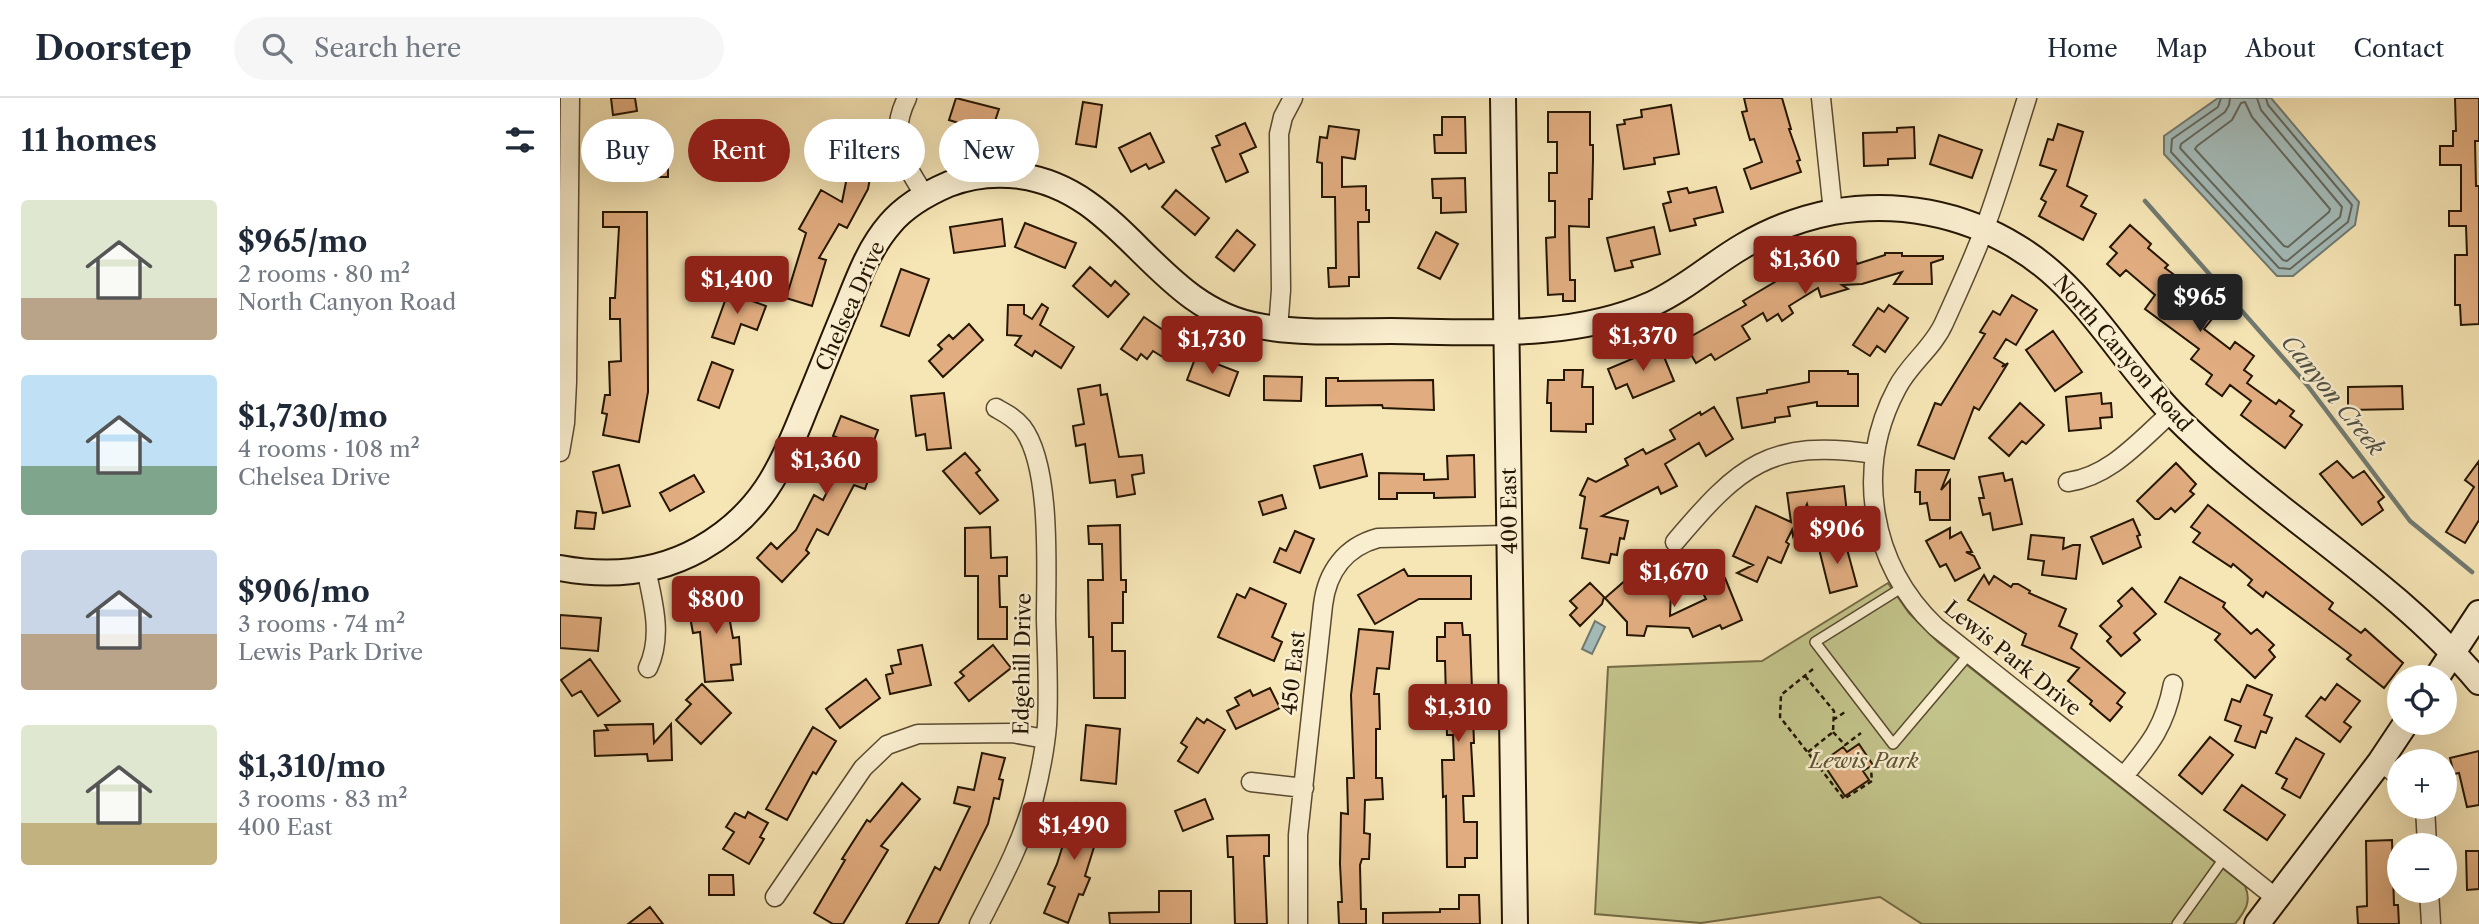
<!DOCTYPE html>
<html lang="en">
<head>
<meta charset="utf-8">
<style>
  body { margin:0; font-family:"Libre Caslon Text",serif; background:#f6f6f7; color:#1f2937; height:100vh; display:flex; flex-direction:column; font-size:26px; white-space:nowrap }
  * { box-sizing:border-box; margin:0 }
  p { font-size:23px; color:#747a83 }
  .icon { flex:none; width:38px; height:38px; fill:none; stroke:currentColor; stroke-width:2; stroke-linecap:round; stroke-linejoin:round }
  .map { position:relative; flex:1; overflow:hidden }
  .details { display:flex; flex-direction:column; background:#fff; width:560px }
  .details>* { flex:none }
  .top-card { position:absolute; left:21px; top:21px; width:665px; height:63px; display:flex; gap:14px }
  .fabs { position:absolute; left:1827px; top:567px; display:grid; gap:14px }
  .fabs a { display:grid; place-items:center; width:70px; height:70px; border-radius:50%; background:#fff; box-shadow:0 7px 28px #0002; font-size:35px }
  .price { position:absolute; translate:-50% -60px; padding:0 16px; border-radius:7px; background:#8f2418; color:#fff; font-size:23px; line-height:46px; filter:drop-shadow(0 2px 4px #0008) }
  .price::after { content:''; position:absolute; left:50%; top:42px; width:21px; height:16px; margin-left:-10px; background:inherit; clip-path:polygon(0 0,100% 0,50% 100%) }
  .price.current { background:#222; color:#fff }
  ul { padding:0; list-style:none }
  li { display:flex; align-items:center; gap:21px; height:175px; padding:0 21px }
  li span { display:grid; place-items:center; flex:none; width:196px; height:140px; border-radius:7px; color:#555 }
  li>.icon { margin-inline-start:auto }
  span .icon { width:84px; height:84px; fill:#fffc; stroke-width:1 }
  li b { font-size:30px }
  h2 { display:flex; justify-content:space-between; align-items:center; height:84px; padding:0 21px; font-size:30px }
  .tag { padding:0 24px; border-radius:32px; background:#fff; box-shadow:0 7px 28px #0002; font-size:24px; line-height:63px }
  .tag.current { background:#8f2418; color:#fff }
  header { display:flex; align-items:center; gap:42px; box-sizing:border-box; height:98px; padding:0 35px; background:#fff; border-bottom:2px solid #e0e1e3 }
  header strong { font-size:33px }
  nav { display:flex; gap:38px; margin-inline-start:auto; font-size:24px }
  .search { width:490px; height:63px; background:#f6f6f7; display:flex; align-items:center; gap:18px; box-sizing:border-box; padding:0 24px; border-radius:38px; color:#747a83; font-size:26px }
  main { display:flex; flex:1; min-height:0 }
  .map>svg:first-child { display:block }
</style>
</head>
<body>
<header>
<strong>Doorstep</strong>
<div class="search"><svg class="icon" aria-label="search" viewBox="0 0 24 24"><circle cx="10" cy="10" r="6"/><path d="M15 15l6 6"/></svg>Search here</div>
<nav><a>Home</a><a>Map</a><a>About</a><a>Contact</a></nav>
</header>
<main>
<section class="details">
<h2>11 homes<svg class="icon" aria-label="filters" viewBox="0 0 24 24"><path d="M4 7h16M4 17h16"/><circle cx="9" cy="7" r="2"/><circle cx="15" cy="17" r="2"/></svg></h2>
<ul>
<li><span style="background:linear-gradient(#dfe7d0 70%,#b9a48a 0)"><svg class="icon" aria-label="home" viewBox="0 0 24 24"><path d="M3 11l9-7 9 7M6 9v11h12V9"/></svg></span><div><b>$965/mo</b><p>2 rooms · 80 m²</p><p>North Canyon Road</p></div></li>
<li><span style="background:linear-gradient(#bfe0f5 65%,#7fa58c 0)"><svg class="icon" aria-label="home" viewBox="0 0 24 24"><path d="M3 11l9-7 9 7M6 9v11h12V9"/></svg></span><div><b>$1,730/mo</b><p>4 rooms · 108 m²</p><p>Chelsea Drive</p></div></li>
<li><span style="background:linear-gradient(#c9d6e8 60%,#b9a48a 0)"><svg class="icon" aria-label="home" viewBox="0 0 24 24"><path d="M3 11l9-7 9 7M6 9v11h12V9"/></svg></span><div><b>$906/mo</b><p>3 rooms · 74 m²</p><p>Lewis Park Drive</p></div></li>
<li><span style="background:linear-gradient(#dfe7d0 70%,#c2b280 0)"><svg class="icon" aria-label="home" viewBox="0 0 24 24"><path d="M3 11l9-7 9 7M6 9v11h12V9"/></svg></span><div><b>$1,310/mo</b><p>3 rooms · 83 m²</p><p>400 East</p></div></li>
</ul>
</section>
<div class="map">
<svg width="1919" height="826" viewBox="0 0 1919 826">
  <rect width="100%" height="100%" fill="#f6e5b5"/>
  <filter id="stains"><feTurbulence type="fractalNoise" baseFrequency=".00286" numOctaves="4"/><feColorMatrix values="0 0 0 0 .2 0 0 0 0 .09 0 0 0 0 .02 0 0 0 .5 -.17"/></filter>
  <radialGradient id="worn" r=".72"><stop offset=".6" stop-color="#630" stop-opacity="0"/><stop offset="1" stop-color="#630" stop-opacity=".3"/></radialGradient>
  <path fill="#c2c38a" stroke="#746c46" stroke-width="2" d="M1328 485 1349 515 1378 544 1685 788C1692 804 1685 813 1675 826H1362L1320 799 1141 825 1035 816 1048 569 1202 563Z"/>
  <path fill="#a4bcba" stroke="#717a71" stroke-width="2" d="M1658 0H1711L1799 104 1795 127 1733 178H1717L1604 56V38Z
    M1035 523 1045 529 1032 556 1022 551Z"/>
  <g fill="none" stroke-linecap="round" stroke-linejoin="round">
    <path stroke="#64695e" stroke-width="2" d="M1661 0 1658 9 1612 41 1611 54 1719 170 1730 171 1788 124 1792 107 1708 7 1706 0
      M1670 0 1669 7 1665 14 1621 46 1620 50 1723 162 1727 163 1780 119 1782 109 1701 12 1697 0
      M1685 4 1692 19 1770 111 1769 114 1728 149 1724 148 1635 51 1637 48 1672 22 1681 5Z"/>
    <path stroke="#717a71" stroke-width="4.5" d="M1585 103 1747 287 1850 423 1912 474"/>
  </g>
  <path fill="#e1ad80" stroke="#251603" stroke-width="2" d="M51 0H75L77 13 53 17Z
    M396 0 439 11 431 35 389 22Z
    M1184 0H1222L1231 31H1229L1240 62 1237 63 1241 74 1191 91 1184 71 1202 64 1194 41 1190 42 1182 14 1187 13Z
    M1895 0H1919V43H1915L1916 88H1919V226L1901 227 1900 207H1895V157H1907L1906 128H1889V113H1901V67H1880V48H1893V33H1896Z
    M523 4 542 7 536 49 516 46Z
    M1111 7 1119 56 1094 60 1095 66 1064 71 1057 27 1065 26 1064 22 1082 19 1081 12Z
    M988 14H1030V47H1033V62L1032 101H1029V129L1009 128 1010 182H1015V203H1003V196L988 197 986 140 995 139V103H989V75H997V44H988Z
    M882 19H905L906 55H875L874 37H882Z
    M685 25 696 49 680 56 688 74 666 84 652 50 660 47 656 38Z
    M1498 26 1523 34 1507 88 1527 98 1521 108 1536 116 1523 142 1479 118 1486 104 1481 101 1496 72 1480 67 1488 41 1493 42Z
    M769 28 799 32 795 61 782 59V89L806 88V112H809V124H798L799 179H789V188L769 189 768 170H776L775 99H762V65L757 64 760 39 767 40Z
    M1354 29 1355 60 1328 61V67L1304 68 1303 35 1337 34V30Z
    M590 35 604 64 589 71 586 66 571 74 559 50Z
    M72 36H108V79H83V54H72Z
    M1379 37 1422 52 1412 80 1370 66Z
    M292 54 314 59 308 91 287 130 279 126 259 160 266 162 252 208 226 200 246 135 239 131 261 92 282 104Z
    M905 80 906 114 881 115V100H873L872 81Z
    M1156 89 1163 114 1134 121 1136 127 1110 133 1103 106 1111 104 1108 94 1127 90 1129 95Z
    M616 92 649 120 635 137 602 109Z
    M43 114H87L88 294 79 344 43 337 47 316 42 315 45 297H50L49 264 61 263 60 221H50V200H55L59 129H43Z
    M442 121 445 148 394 155 390 129Z
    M465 125 516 145 505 170 455 149Z
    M1570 127 1591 146 1588 150 1608 167 1605 170 1640 196 1636 201 1656 216 1644 231 1670 251 1675 244 1694 258 1684 272 1692 278 1687 285 1716 306 1719 302 1734 313 1730 318 1742 327 1725 350 1681 317 1691 303 1670 287 1662 298 1646 286 1652 277 1631 261 1639 251 1585 211 1595 197 1566 172 1560 178 1547 166 1557 155 1550 149Z
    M1094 129 1100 156 1071 163 1073 169 1055 173 1047 140Z
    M677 132 695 147 674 173 656 159Z
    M876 134 898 146 880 181 858 170Z
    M1293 155 1297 166 1325 157V155H1342V158H1383V161L1371 165 1372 186H1334L1342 174 1302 186 1282 187 1288 191 1261 199 1258 190 1229 208 1233 215 1222 223 1218 216 1207 223 1203 215 1182 228 1190 241 1155 262 1151 256 1136 265 1123 243 1186 207 1183 203 1233 173 1240 184 1262 177 1258 164Z
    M530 169 551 188 555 183 569 196 548 219 513 188Z
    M341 171 369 181 349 238 321 228Z
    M170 189 188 195 186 201 206 208 197 232 181 226 174 246 152 239Z
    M1452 197 1477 212 1456 247 1446 241 1434 260 1444 266 1442 269 1448 265 1419 312 1414 309 1394 361 1358 347 1375 305 1381 307 1425 236 1420 234 1433 213 1440 217Z
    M482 206 488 210 480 227 514 249 501 270 475 253 472 258 455 247 461 238 447 237 448 207H464V216L472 221Z
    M1329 207 1348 220 1325 254 1317 248 1310 258 1293 247 1318 210 1324 214Z
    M584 219 619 243 606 261 593 253 587 261 581 256 577 262 561 251Z
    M409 226 423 242 383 279 369 263 382 251 378 247 389 237 393 241Z
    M1493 233 1522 274 1495 293 1466 252Z
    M1100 249 1114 283 1073 300 1067 286 1056 291 1048 271Z
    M636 258 678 274 669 298 627 282Z
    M152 264 173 272 159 310 138 302Z
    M1004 272H1023L1022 289H1033V326H1026V334L991 333V305H987L988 282H1004Z
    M1249 273H1288V276H1298V308H1257V304L1228 309 1230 318 1215 320V324L1182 330 1177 300 1207 295V292L1249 284Z
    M704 278 742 279 741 303 704 302Z
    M766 280H778V283L873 282 874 312 823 310 822 307 766 308Z
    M540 287 541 297 547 296 559 359 582 357 584 375 572 377 575 396 557 399 555 382 530 385 525 346 516 348 513 328 524 326 518 291Z
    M1842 288 1843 311 1788 312V289Z
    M384 295 391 350 367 352 365 336 356 338 351 298Z
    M1541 295 1542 306 1551 305 1552 319 1540 320 1541 330 1509 333 1506 299Z
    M1460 305 1484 327 1466 346 1462 343 1449 358 1429 340Z
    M1154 309 1173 341 1146 358 1139 345 1105 366 1117 388 1101 396 1098 389 1042 418 1068 423 1064 441 1060 440 1057 457 1051 456 1049 465 1022 460 1027 431 1020 430 1025 399 1020 397 1028 380 1036 384 1068 367 1065 361 1083 351 1086 356 1115 341 1110 332 1140 314 1141 317Z
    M281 318 318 332 304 368 312 371 305 391 294 387 268 437 257 431 246 452 249 455 222 484 197 460 211 445 217 451 236 432 254 397 263 402 274 380 269 378 274 364 270 362 279 340 273 338Z
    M405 355 420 372 416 375 438 402 420 416 383 373Z
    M802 356 807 378 760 390 754 368Z
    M914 357 915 399 874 400V395H837V401H819V375L864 376V382L888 381 887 358Z
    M1777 363 1793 380 1804 373 1824 399 1818 404 1823 412 1802 427 1760 376Z
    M1919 363V422L1905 445 1886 434 1914 389 1905 382Z
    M1616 365 1636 386 1630 393 1634 396 1615 414 1611 410 1599 421H1595L1577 403Z
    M59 367 70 408 43 415 33 374Z
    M1356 372H1389L1381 392 1390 382V422H1370L1367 405 1360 406V394H1355Z
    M1443 375 1445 383 1452 381 1462 426 1433 432 1430 415 1423 417 1419 400H1424L1419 379Z
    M134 377 144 394 110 413 100 395Z
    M1284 388 1287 416 1251 422 1247 406 1233 438 1232 432 1226 444 1229 446 1221 465 1208 459 1197 484 1177 475 1193 467 1173 458 1196 408 1231 424 1227 395Z
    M722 397 726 410 703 417 699 404Z
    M1648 407 1773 505 1769 511 1801 535 1805 531 1843 565 1824 590 1787 561 1791 557 1706 494 1703 499 1688 487 1692 482 1673 466 1671 469 1633 444 1640 435 1631 429Z
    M17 413 36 415 34 431 15 430Z
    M1573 421 1580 437 1577 438 1581 449 1543 466 1531 439Z
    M560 427 561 482H566V494H563V525H552V553H565V600H534L533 539H529L528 482H543L542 446H529L528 428Z
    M430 429 431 460 447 459V478H439L440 509H447V541H418V478H405V430Z
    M1390 430V440L1401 434 1412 454H1406L1414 458 1420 470 1395 483 1386 466 1380 469 1366 443Z
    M735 433 754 441 740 475 714 464 720 450 726 453Z
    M1471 437 1504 440 1503 451 1513 447H1520L1516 481 1482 477 1484 463 1468 461Z
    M1284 440 1297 488 1270 495 1258 447Z
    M844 471 848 478H911V501H859L815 526 798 497Z
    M1424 477 1429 486 1434 478 1451 489 1453 486H1458L1470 493 1469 495 1506 511 1499 528 1517 536 1511 550 1565 595 1557 605 1562 609 1550 623 1530 606 1532 603 1508 583 1519 570 1462 547 1466 536 1408 502Z
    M1620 479 1665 505 1663 509 1691 536 1697 531 1714 547 1709 552 1715 559 1695 580 1655 542 1660 536 1605 504Z
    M1165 480 1182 522 1162 531 1160 527 1133 539 1129 530 1087 528 1084 538 1067 537V524L1045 500 1067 481 1077 492 1111 493 1110 518 1146 501 1141 491Z
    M1030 485 1044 499 1042 506 1020 528 1010 517 1017 510 1010 503Z
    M690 490 726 506 712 539 722 544 714 563 658 539 677 496 685 500Z
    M1572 490 1596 516 1574 535 1580 542 1561 558 1547 543 1551 539 1540 528 1562 508 1558 503Z
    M164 491 173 540 179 539 181 566 171 567 173 582 145 584 140 534 133 535 128 508 142 505 140 496Z
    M0 517 41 520 38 553 0 550Z
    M885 525H902L903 537H910L914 645H911L914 698H903L904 724H917V760H905V769H887L886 698 883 699 882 662H894L893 637H887L885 563H877V539H885Z
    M799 531 833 534 829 571 817 570 814 596H819L820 631H816V680H822L823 701 805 702 804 735 810 736 809 761H802L800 767 801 811H806V826H779L778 804H782L780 766 781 715 788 716 787 680H794L791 597Z
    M362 547 371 587 330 596 326 577 333 575 331 568 341 566 338 552Z
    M433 547 451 570 409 603 395 585 404 578 400 574Z
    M30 561 60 603 38 618 21 593 12 598 1 582Z
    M306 581 320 600 280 630 266 611Z
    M142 586 171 615 141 646 116 622 131 606 126 602Z
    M1777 586 1800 603 1784 624 1791 629 1780 644 1746 618 1761 599 1765 602Z
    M1687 587 1712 597 1704 617 1712 620 1706 635 1701 633 1695 650 1675 643 1681 628 1665 622 1672 601 1680 604Z
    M710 590 720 610 676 631 667 613 679 607 675 600 690 592 693 598Z
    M637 620 644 625 647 621 665 632 638 675 618 663 627 649 621 645Z
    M93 626 94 645 111 626 112 662 88 663 87 656 35 658 34 633 48 632 45 627Z
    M526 627 560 631 556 686 521 682Z
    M253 629 276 643 256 676 253 674 227 722 206 711Z
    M1650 639 1673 657 1642 696 1619 677Z
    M1736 640 1764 656 1740 700 1722 690 1727 681 1716 675Z
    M1299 646 1313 667 1303 673 1309 682 1285 698 1262 664 1283 649 1287 654Z
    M1919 653V707L1907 709 1899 675 1894 676 1890 660Z
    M422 655 445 660 439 681 443 682 439 701 434 700 428 726 378 826H346L375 769 380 772 410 709 394 705 398 689 414 692Z
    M342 685 360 701 321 748 328 752 283 826H273L254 815 285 762 282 761 307 722 310 724Z
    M1682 687 1725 717 1707 742 1664 712Z
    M645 701 653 721 623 733 615 713Z
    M516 705 545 714 525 778 530 780 523 797 519 796 508 825 484 815 495 789 488 786 497 766Z
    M188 714 208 725 200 739 204 741 189 766 163 751 174 734 166 729 175 715 185 720Z
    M709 737V758H704L707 826H675L673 759H668L667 738Z
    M1832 742 1834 807H1838L1839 826H1798L1797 809 1807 808 1806 743Z
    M1906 753H1919V791L1907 792Z
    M149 777H173L174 797H149Z
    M599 793H631V826H550L549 815 599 814Z
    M899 797H919L920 826H823V815L880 814V811H899Z
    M90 809 103 826H68Z"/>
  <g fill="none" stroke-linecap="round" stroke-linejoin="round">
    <g stroke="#594a30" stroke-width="12">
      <path id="lane" d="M1343 489 1255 544 1333 646 1410 555
        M1617 826 1665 759"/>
    </g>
    <g stroke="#594a30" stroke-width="21">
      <path id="street" d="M347 0C327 40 344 64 365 98
        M1261 0 1273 114
        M1467 0C1453 44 1440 89 1424 132 1412 164 1398 194 1384 225 1373 250 1349 266 1337 290 1294 370 1310 466 1376 529L1716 800
        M718 231 721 192 719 36 723 19 733 0
        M0 354 5 325 7 284 10 0
        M1508 384C1551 378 1580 342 1612 314
        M1115 444C1179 368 1210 340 1314 356
        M86 471C93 504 103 538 88 570
        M1820 664 1839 678
        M1564 678C1590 646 1605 628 1613 586
        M691 684 744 690
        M1865 709 1867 747
        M1869 793 1871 826
        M215 799 303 670 327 647 358 636 452 635 485 641
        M419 826C440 785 462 745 474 700 480 676 485 652 487 627 489 592 487 556 486 521 486 472 492 368 462 329 455 320 445 315 436 310
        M738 826V737L763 507C767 474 785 449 818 440L949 437"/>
    </g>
    <g stroke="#251603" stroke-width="28">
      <path id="secondary" d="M943 0 955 826
        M0 470C48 479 97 475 140 451 200 417 221 372 245 311 259 278 272 244 286 211 298 181 309 150 330 126 345 108 368 95 389 86 412 77 437 75 460 78 564 92 595 210 699 228 742 236 787 233 831 233 918 234 1011 242 1092 206 1125 191 1152 166 1183 148 1210 132 1242 120 1273 114 1337 103 1402 115 1457 149 1524 189 1559 260 1612 315 1707 412 1831 479 1919 584
        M1877 579 1919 515
        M1697 826 1820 664 1846 625"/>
    </g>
    <path stroke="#251603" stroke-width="2.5" stroke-dasharray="5 3.5" stroke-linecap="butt" d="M1253 571 1221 597 1220 619 1284 701 1312 683 1311 672 1322 663
      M1245 578 1274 613 1273 634 1248 654
      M1273 622 1285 614
      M1273 634 1285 647 1301 635"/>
    <use href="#lane" stroke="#f9eecf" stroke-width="9"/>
    <use href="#street" stroke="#f9eecf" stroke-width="18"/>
    <use href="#secondary" stroke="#f9eecf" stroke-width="24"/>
  </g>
  <g text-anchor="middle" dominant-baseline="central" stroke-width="5" stroke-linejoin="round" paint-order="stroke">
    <g font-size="21" fill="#251603" stroke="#f9eecf">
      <text transform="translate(290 208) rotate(-66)">Chelsea Drive</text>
      <text transform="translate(1563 255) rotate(49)">North Canyon Road</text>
      <text transform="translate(949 413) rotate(-91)">400 East</text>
      <text transform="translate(1453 560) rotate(39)">Lewis Park Drive</text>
      <text transform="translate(462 566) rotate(-89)">Edgehill Drive</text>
      <text transform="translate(733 575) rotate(-84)">450 East</text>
    </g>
    <g font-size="21" font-style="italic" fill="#5c5332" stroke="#f9eecf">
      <text x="1304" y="662">Lewis Park</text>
    </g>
    <g font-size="23" font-style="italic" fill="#515043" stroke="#f9eecf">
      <text transform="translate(1773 297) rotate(51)">Canyon Creek</text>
    </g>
  </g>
  <rect width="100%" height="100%" filter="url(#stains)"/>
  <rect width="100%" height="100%" fill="url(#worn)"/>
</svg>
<div class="fabs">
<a><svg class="icon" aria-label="locate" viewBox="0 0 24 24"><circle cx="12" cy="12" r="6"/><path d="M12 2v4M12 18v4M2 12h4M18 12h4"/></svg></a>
<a>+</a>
<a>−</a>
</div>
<b class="price" style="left:1245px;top:198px">$1,360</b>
<b class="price" style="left:177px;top:218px">$1,400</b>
<b class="price current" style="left:1640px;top:236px">$965</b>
<b class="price" style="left:1083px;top:275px">$1,370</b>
<b class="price" style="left:652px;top:278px">$1,730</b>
<b class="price" style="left:266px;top:399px">$1,360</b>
<b class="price" style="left:1277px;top:468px">$906</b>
<b class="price" style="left:1114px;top:511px">$1,670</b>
<b class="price" style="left:156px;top:538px">$800</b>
<b class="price" style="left:898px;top:646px">$1,310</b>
<b class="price" style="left:514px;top:764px">$1,490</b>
<div class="top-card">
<a class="tag">Buy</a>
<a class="tag current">Rent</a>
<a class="tag">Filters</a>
<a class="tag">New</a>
</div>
</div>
</main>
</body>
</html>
